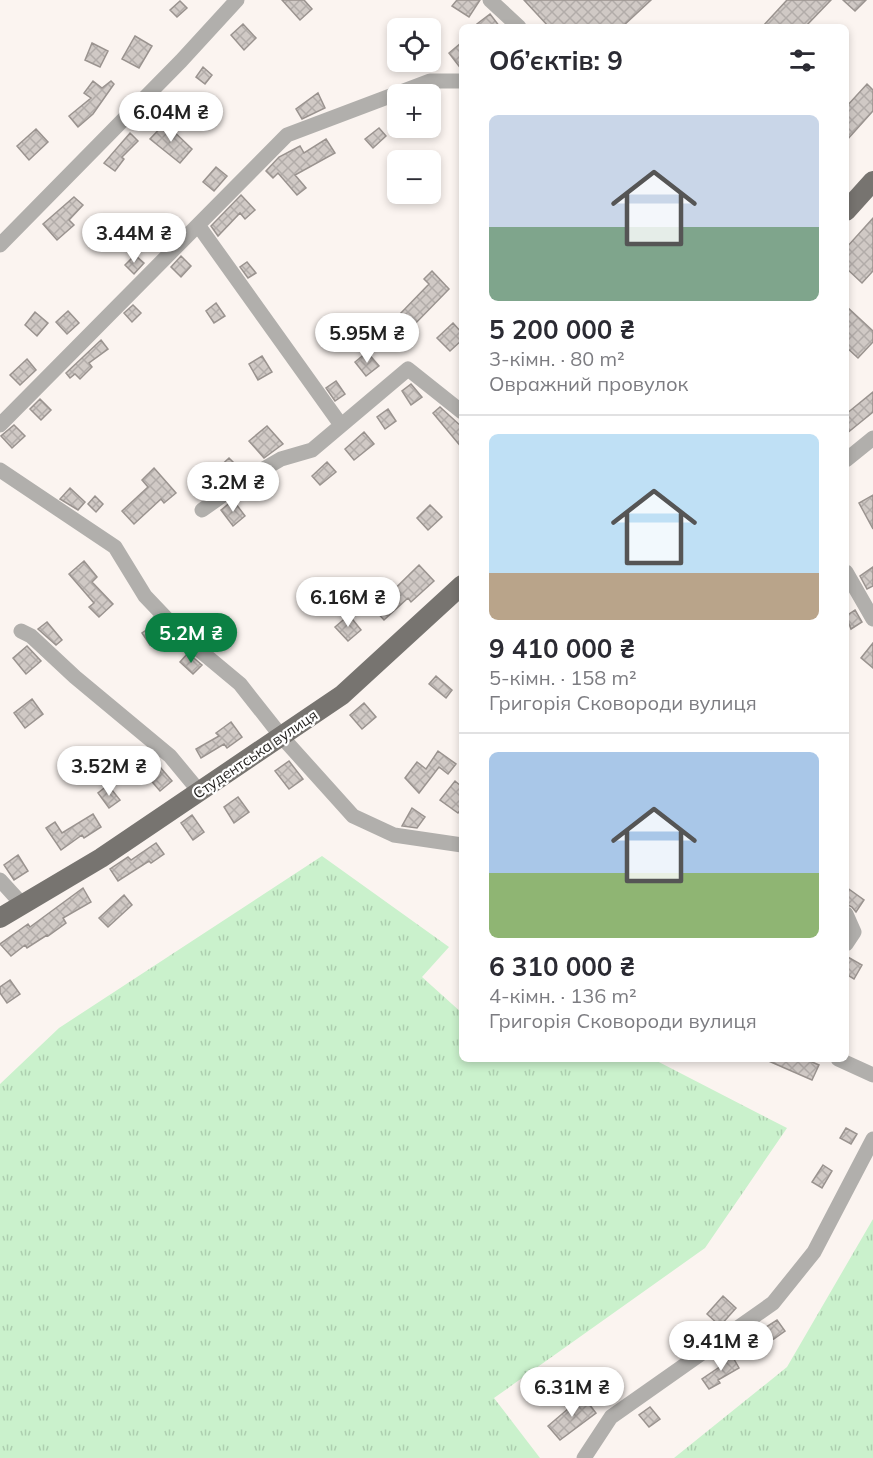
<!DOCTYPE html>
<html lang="uk">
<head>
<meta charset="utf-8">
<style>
  body { margin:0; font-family:Mulish,sans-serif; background:#f7f7f7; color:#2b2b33; height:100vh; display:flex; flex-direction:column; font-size:22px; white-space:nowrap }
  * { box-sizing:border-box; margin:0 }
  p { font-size:20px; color:#7c7c81 }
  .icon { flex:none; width:33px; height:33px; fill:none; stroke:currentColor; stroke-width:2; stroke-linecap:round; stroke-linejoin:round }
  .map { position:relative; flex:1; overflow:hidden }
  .drawer { position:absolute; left:459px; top:24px; width:390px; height:1038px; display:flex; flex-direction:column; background:#fff; border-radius:9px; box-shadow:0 3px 9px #0003 }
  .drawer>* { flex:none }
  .tools { position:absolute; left:387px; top:18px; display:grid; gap:12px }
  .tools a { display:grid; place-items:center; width:54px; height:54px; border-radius:9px; background:#fff; box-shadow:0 3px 9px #0003; font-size:30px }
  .price { position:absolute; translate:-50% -51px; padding:0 14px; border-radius:21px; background:#fff; color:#222; font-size:20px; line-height:39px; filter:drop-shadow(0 2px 3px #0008) }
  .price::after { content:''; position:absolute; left:50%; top:36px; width:18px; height:14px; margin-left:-9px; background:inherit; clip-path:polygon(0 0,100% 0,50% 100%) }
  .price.selected { background:#0b8043; color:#fff }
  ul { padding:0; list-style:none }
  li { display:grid; align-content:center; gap:12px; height:318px; padding:0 30px }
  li+li { border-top:2px solid #e1e1e2 }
  li span { display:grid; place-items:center; height:186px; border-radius:9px; color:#555 }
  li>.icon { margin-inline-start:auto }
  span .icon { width:108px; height:108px; fill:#fffc; stroke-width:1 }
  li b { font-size:26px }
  h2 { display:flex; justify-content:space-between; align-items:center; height:72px; padding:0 30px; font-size:26px }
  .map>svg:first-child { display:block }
</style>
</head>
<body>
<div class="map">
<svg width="873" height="1458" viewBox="0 0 873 1458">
  <defs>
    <pattern id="grass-tufts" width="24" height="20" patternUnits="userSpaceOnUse" patternTransform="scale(1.5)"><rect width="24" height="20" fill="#caf1cc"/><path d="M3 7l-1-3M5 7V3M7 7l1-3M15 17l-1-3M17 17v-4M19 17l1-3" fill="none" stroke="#adceaf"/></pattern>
    <pattern id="building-cross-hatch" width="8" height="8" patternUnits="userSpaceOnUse" patternTransform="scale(1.5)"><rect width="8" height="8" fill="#d0c9c5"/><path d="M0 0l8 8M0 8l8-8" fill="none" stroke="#b2aca9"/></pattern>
  </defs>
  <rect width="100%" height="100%" fill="#fbf4f0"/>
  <path fill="url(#grass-tufts)" d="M322 856 449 947 422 977 462 1013V1059H653L787 1128 705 1248 494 1398 540 1458H0V1084L59 1028Z
    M873 1219V1458H674L787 1367Z"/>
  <path fill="url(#building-cross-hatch)" stroke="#9a938f" stroke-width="1.5" d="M282 0H304L312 9 300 20Z
    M457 0H480L469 17 452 6Z
    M524 0H651L622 27H549Z
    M787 0H831L805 27H762Z
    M843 0H866L855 11Z
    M180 1 187 8 177 17 170 10Z
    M490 14 500 27H473Z
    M243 24 256 38 244 50 231 35Z
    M135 36 152 46 139 68 122 59Z
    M462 42V70L449 53Z
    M92 43 108 51 100 67 85 60Z
    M203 67 212 75 205 84 196 77Z
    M93 81 102 88 111 81 114 84 93 114 78 127 69 116 91 98 84 93Z
    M867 84 873 90V111L846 141V107Z
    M318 93 325 108 302 119 296 109Z
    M165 123 192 149 180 163 150 139Z
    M379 128 386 136 373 148 365 139Z
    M36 129 48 142 29 160 17 146Z
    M130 133 138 141 122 157 124 159 115 171 104 163Z
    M326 139 335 153 295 175 306 188 297 195 278 173 273 178 266 171 279 157 300 146 304 153Z
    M216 167 227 176 214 191 203 182Z
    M241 195 255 210 245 219 240 213 218 236 211 226Z
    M74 197 83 205 69 220 74 225 57 240 43 224Z
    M873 218V271L862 283 846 268V248Z
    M135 255 144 263 134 274 125 265Z
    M181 256 191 266 181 277 171 267Z
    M247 262 256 273 248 278 240 267Z
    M432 271 449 289 411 328 399 315 429 284 424 279Z
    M216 303 225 316 214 323 206 311Z
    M133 305 141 313 132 322 124 313Z
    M846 306 873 331V342L858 358 846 347Z
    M68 311 79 323 67 334 56 322Z
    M35 312 48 323 37 336 25 325Z
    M453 323 462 333V340L450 351 437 338Z
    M101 340 108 349 89 363 92 367 80 379 75 374 70 378 66 373Z
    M367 352 379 366 366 376 355 362Z
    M262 356 272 372 258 380 249 364Z
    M27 359 36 370 20 385 10 375Z
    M336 381 345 394 335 401 326 388Z
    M411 384 422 397 411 405 402 391Z
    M873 392V412L846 434V414Z
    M40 399 51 410 41 420 30 409Z
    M440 407 462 427V448L433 413Z
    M388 409 396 421 385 429 377 417Z
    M14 425 25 436 12 448 1 436Z
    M267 426 283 444 264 458 249 441Z
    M364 432 374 444 354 460 345 449Z
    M229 458 239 468 210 492 200 479 212 469 214 472Z
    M327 462 336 472 320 485 312 476Z
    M154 468 176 493 164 503 161 499 134 524 122 511 148 487 142 480Z
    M70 488 85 502 78 510 60 499Z
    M873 495V529L859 503Z
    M95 496 103 504 96 512 88 504Z
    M233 500 245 516 233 526 221 510Z
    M430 505 442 517 428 530 417 518Z
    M84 561 97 577 92 582 113 604 99 617 89 607 94 603 69 574Z
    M419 565 434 581 411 602 408 598 384 620 374 609Z
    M873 567V586L867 589 860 576Z
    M855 610 862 622 851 629 846 616Z
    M349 615 361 630 348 641 335 627Z
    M200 620 208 628 198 636 190 629Z
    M47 622 62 640 56 645 38 629Z
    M157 623 166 633 150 645 142 633Z
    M873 643V668L861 658Z
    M27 646 41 661 26 674 13 658Z
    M188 653 202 665 193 674 180 662Z
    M436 676 452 690 446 698 429 684Z
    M32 699 43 714 25 728 14 713Z
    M364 703 376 717 362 729 350 715Z
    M231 722 242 737 227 748 224 744 201 758 196 749 219 736 216 733Z
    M438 751 456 764 448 774 439 767 419 793 405 778 417 762 426 769Z
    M289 761 303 779 289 789 275 771Z
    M160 767 172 781 160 791 148 777Z
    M455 781 462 787V808L458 813 440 800Z
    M108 785 120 800 109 808 98 793Z
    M238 797 249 812 234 823 224 807Z
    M412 808 425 817 417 828 402 826Z
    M93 814 101 827 84 838 82 835 61 850 46 828 55 822 62 833Z
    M192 815 204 832 193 840 181 823Z
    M156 843 164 854 151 863 149 861 118 881 110 869 128 857 131 860Z
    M18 855 28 871 14 880 4 865Z
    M846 887 864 900 856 912 852 907 846 904Z
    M83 888 91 902 63 918 66 923 48 936 47 935 27 948 25 945 11 956 0 944 28 924 30 927Z
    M124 895 132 905 108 927 99 918Z
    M846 956 862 965 854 979 846 974Z
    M10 980 20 994 7 1003 0 993V987Z
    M764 1059H805L819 1065 812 1080Z
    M846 1128 857 1134 851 1144 840 1138Z
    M823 1165 832 1171 822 1188 812 1182Z
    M723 1296 736 1308 720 1326 707 1314Z
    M777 1320 785 1331 771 1341 763 1329Z
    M731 1354 739 1368 718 1380 720 1383 709 1389 702 1379 721 1366 719 1361Z
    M583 1396 596 1413 560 1440 548 1426Z
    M650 1407 660 1419 649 1427 639 1415Z"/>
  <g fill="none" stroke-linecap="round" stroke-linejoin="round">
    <path stroke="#b1afac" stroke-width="15" d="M490 0 519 27
      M198 225 341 425
      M0 245 181 61 237 0
      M0 425 287 135 430 81H462
      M846 460 873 438
      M0 470 115 547 145 596 186 639 240 684 281 736 353 816 394 835 462 845
      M202 510 240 483 281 459 312 450 408 369 462 412
      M846 572 873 619
      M21 631 31 636 75 677 170 756 199 791
      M0 880 21 903
      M846 914 854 932 846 944
      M838 1059 873 1075
      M584 1458 611 1417 773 1303 814 1252 873 1139"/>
    <path stroke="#777470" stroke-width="20" d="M846 211 873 181
      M0 918 101 858 342 695 462 585"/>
  </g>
  <g text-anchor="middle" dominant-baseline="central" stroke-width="4.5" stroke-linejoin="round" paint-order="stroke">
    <g font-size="15" fill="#211f1d" stroke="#fff">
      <text transform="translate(255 754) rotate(-34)">Студентська вулиця</text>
    </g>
  </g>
</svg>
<div class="tools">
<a><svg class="icon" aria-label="locate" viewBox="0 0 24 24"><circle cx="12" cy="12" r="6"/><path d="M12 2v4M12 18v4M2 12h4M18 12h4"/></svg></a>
<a>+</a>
<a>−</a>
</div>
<b class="price" style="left:171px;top:143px">6.04M ₴</b>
<b class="price" style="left:134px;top:264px">3.44M ₴</b>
<b class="price" style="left:367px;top:364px">5.95M ₴</b>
<b class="price" style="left:233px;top:513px">3.2M ₴</b>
<b class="price" style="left:348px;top:628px">6.16M ₴</b>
<b class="price selected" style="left:191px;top:664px">5.2M ₴</b>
<b class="price" style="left:109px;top:797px">3.52M ₴</b>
<b class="price" style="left:721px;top:1372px">9.41M ₴</b>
<b class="price" style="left:572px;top:1418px">6.31M ₴</b>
<section class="drawer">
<h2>Об’єктів: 9<svg class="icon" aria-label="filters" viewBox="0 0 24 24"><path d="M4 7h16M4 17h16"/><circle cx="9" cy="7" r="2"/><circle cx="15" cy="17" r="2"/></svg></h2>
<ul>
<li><span style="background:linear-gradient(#c9d6e8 60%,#7fa58c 0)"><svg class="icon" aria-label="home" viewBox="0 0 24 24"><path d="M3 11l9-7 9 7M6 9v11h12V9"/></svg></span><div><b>5 200 000 ₴</b><p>3-кімн. · 80 m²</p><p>Овражний провулок</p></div></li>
<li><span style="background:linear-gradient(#bfe0f5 75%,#b9a48a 0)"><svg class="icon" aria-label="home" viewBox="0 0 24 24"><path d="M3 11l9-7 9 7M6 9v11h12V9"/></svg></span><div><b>9 410 000 ₴</b><p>5-кімн. · 158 m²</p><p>Григорія Сковороди вулиця</p></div></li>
<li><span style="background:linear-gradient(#a9c7e8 65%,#8fb573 0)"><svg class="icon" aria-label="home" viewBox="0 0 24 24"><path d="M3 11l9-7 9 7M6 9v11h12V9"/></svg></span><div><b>6 310 000 ₴</b><p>4-кімн. · 136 m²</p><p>Григорія Сковороди вулиця</p></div></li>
</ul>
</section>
</div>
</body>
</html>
